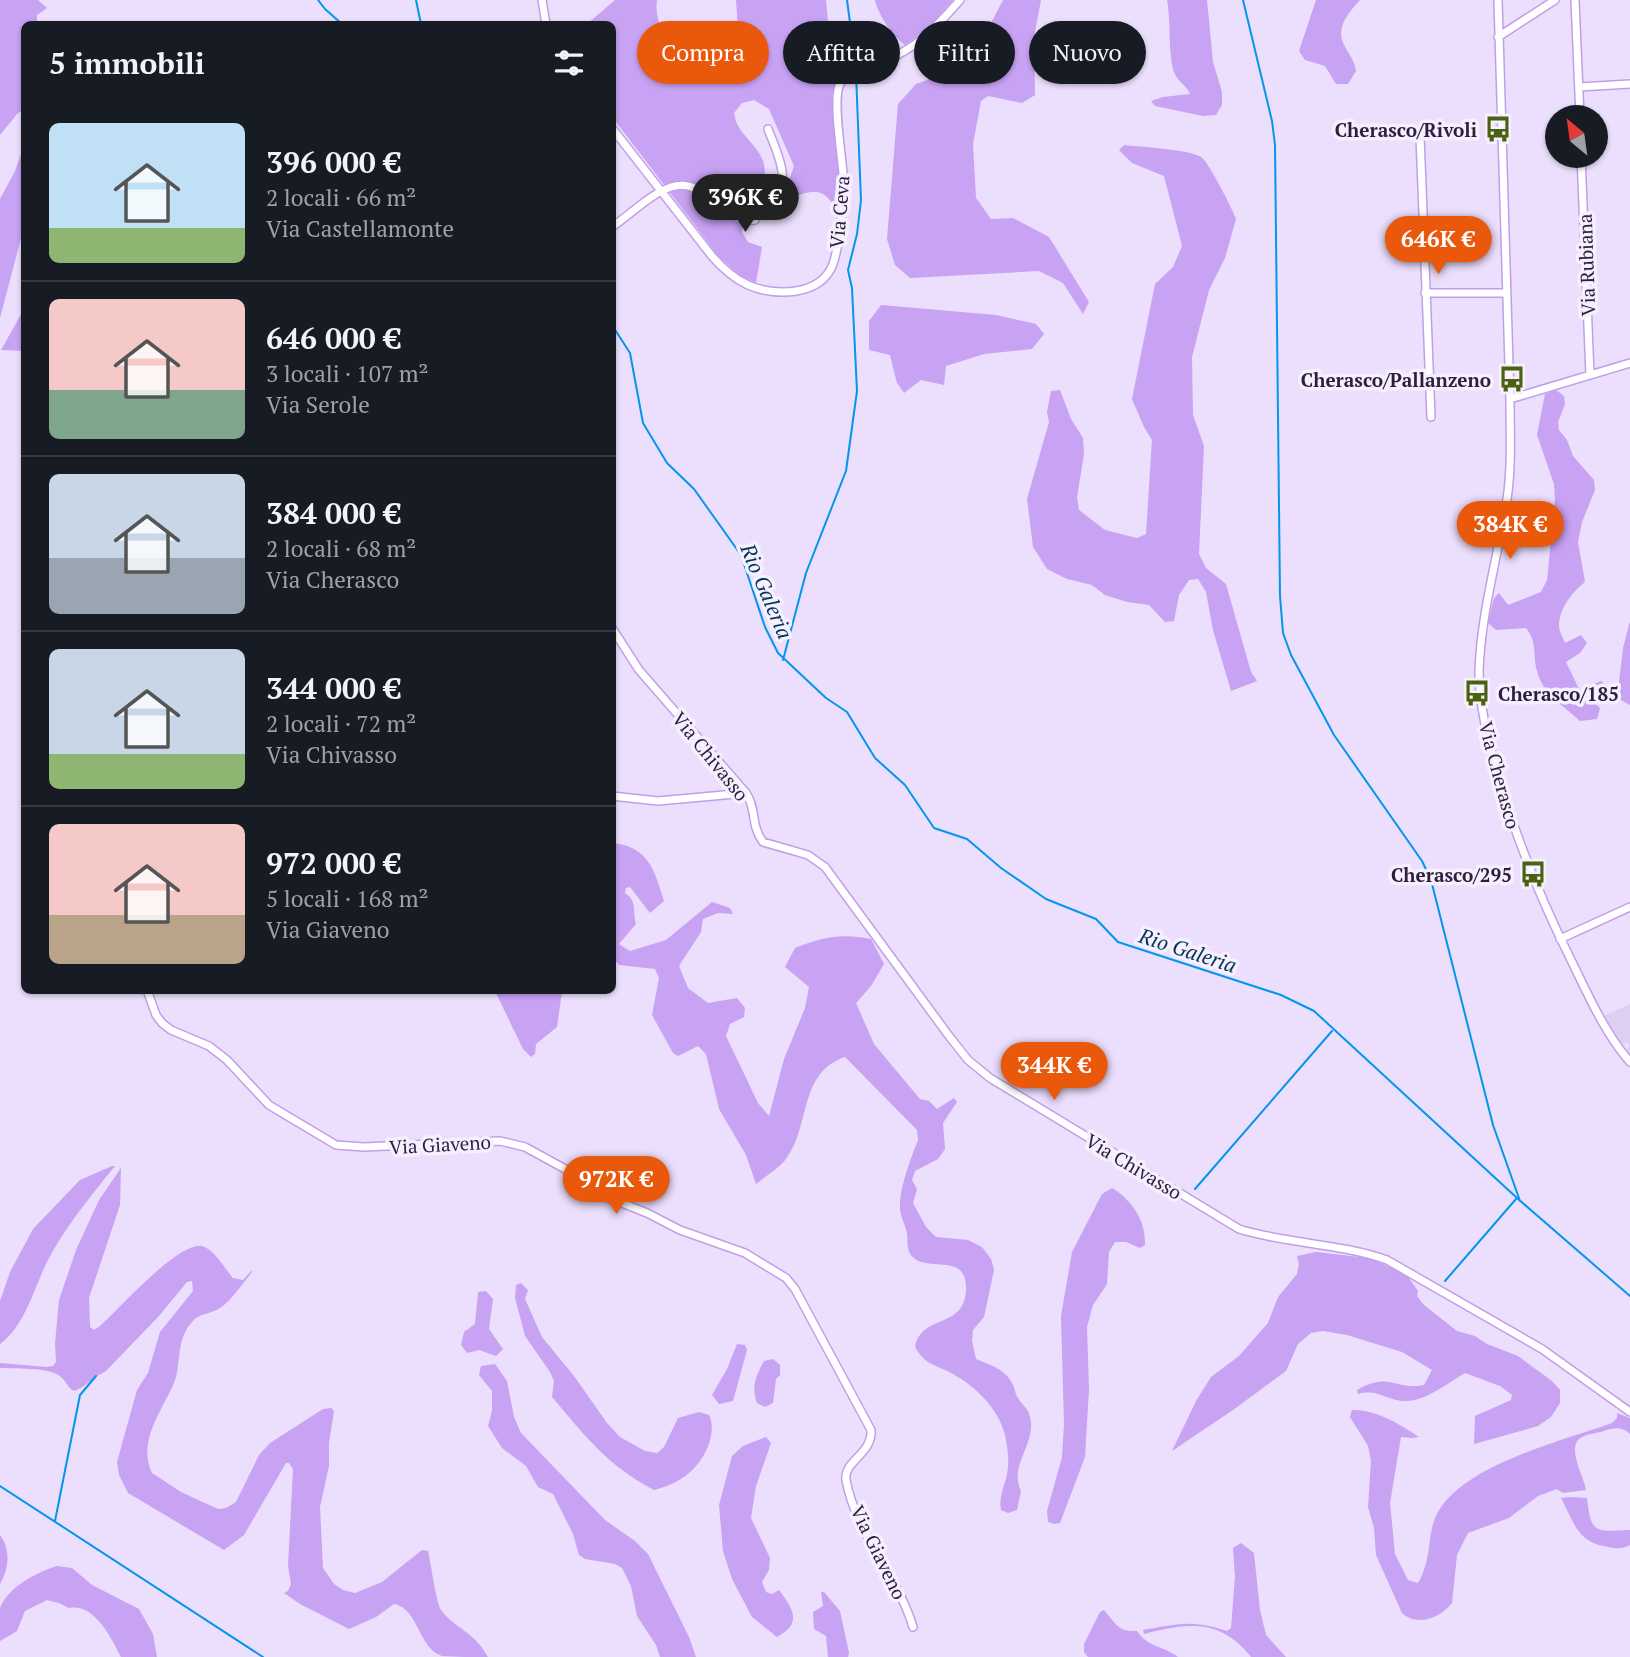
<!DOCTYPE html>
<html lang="it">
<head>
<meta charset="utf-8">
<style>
  body { margin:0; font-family:"PT Serif",serif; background:#20242c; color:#f1f3f6; height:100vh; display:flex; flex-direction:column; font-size:26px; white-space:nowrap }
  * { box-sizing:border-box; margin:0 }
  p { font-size:23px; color:#9ea1a6 }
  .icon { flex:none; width:38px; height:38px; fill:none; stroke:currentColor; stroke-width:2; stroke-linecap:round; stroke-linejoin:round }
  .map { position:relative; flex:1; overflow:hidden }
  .side { position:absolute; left:21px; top:21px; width:595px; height:973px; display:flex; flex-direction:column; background:#171b24; border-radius:10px; box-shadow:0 2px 5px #0004 }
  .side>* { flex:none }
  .banner { position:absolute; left:637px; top:21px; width:665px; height:63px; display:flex; gap:14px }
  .needle { width:46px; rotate:331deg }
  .controls { position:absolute; left:1545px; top:105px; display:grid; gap:14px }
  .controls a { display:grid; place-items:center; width:63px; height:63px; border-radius:50%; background:#171b24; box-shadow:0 2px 5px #0004; font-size:35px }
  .price { position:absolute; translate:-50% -60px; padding:0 16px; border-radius:24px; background:#ea580c; color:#fff; font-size:23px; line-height:46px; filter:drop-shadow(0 2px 4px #0008) }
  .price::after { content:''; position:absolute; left:50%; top:42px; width:21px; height:16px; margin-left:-10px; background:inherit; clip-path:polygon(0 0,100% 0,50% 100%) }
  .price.selected { background:#222; color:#fff }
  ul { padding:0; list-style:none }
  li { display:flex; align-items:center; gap:21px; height:175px; padding:0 28px }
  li+li { border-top:2px solid #363941 }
  li span { display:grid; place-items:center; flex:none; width:196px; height:140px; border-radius:10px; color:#555 }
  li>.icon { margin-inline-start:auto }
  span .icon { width:84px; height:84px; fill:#fffc; stroke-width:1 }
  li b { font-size:30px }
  h2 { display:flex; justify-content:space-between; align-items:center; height:84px; padding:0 28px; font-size:30px }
  .pill { padding:0 24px; border-radius:32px; background:#171b24; box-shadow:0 2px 5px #0004; font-size:24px; line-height:63px }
  .pill.selected { background:#ea580c; color:#fff }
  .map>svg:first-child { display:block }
</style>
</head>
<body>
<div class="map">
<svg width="1630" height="1657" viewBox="0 0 1630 1657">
  <rect width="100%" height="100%" fill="#ecdefd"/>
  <path fill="#decff1" d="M1630 1004V1056L1627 1049 1630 1046 1627 1042 1623 1044 1620 1041 1604 1016Z"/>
  <path fill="#c8a2f3" d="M0 0H38L47 8 37 15V24H24V110L18 113 0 135Z
    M615 0H657C653 26 673 49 696 61 706 67 722 67 734 69L740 60 736 0H826L831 55 838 77 832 95 841 176 835 207C820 184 810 192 787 199L786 189 794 166 769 109 754 100 742 103 734 113C735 116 735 120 737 124 747 143 769 153 764 178 761 191 753 191 742 192L737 205 745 213 742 232 748 242 762 247 756 283 739 275 719 257 613 118 612 24H587Z
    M875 0H953L930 26 905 45C893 36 878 15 875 0Z
    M1003 0H1041L1034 37 1035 95 1022 103 988 96 981 101 973 144 976 198 991 219 1013 218 1049 237 1089 302 1083 314 1063 283 1039 271 910 278 895 265 887 239 898 104 916 84 965 67 978 48Z
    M1167 0H1207L1213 62 1222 92V105L1216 115 1203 116 1155 106 1151 101 1163 97 1190 94C1186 85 1177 81 1174 72 1168 56 1171 20 1167 0Z
    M1316 0H1360C1350 11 1338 24 1342 40 1346 52 1354 57 1356 71L1348 84H1336L1325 66 1305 60 1299 51Z
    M1124 145C1141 147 1187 149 1201 157 1208 161 1232 208 1236 219L1225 258 1209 290 1192 357 1193 415 1204 446 1199 554 1206 568 1226 584 1251 672 1257 681 1231 691 1213 630 1206 592 1198 579 1189 580 1179 595 1174 621 1165 622 1149 605 1127 602 1105 595 1092 585 1067 579 1047 569 1033 547 1027 499 1049 422 1047 412 1051 391 1060 390 1071 419 1083 438 1084 454 1077 497 1079 510 1105 530 1137 538 1146 534 1152 440 1144 427 1132 399 1155 284 1173 267 1182 246 1164 176 1132 163 1119 150Z
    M24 146V227L0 318V199L15 171Z
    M881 305 996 315 1036 324 1044 334 1032 349 984 354 946 366 944 385 921 380 904 393 897 383 890 355 869 350V321Z
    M24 309V351L1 350Z
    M1556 390 1564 396 1565 404 1558 422 1559 430 1567 440 1573 456 1594 480 1595 490 1582 522 1578 542 1585 582C1572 592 1559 609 1559 626 1559 631 1563 638 1565 643L1581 635 1587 643 1580 653 1566 662 1578 687 1600 708 1597 719 1580 721C1564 706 1542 693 1537 671 1532 653 1538 643 1526 628L1496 630 1488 623 1494 598 1499 593 1508 605 1541 592 1547 580 1555 500 1554 484 1537 435 1545 394Z
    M1630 621V705L1621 700 1611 703 1591 694 1589 686 1601 681 1610 689 1618 690 1623 648Z
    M612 843C649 846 655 872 664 901L650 913 630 887 626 888 625 893C638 902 632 910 636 924L619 944 630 951 666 940 712 902 730 908 733 914 718 913 703 919 701 932 679 966 688 988 708 1003 737 998 745 1008 744 1017 730 1024 726 1036 758 1103 769 1116 784 1059 805 1008 809 987 785 967 795 948C823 937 841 933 871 939L884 964 871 986 856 1003 874 1044 920 1099 929 1101 937 1109 954 1098 957 1102 943 1123 945 1149 938 1159 915 1171 912 1180 917 1189 913 1203 926 1227 936 1237 968 1240 982 1247 991 1259 994 1270 984 1317 973 1330 972 1341 976 1359C990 1365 1005 1369 1012 1383 1015 1388 1015 1394 1018 1398 1022 1405 1029 1409 1030 1417 1037 1444 1008 1465 1021 1491L1017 1510 1008 1513 1001 1510C998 1495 1007 1482 1008 1467 1009 1458 1007 1444 1005 1435 999 1409 975 1386 953 1374 935 1364 926 1366 915 1347 922 1313 963 1330 966 1291 968 1249 926 1275 911 1255 906 1248 908 1241 907 1234 906 1225 900 1217 900 1208 899 1189 911 1158 918 1140L917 1130 845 1057C798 1073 811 1126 786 1159 779 1168 766 1176 756 1184L746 1155 719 1109 706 1054 698 1046 678 1056 673 1053 652 1015 659 978 655 969 619 965 613 958Z
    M495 991H562L557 1027 536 1044 535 1054 531 1057 523 1049Z
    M112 1166H115C93 1193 64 1229 48 1260 34 1287 26 1325 0 1344V1301L10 1272 33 1229 80 1180Z
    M121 1168 120 1205 89 1298 90 1327 94 1330 100 1326C119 1309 178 1242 202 1246 214 1249 225 1269 233 1278L243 1280 252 1270V1272C244 1282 230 1302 220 1308 211 1314 199 1313 192 1322 175 1341 182 1363 174 1383 162 1411 137 1441 152 1473L181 1492 218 1509 226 1508 236 1502 259 1455 270 1443 323 1409 331 1408 334 1411 329 1443V1466L320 1507 323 1568 334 1584 343 1590 355 1593 382 1582 422 1550 428 1551C431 1564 436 1602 441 1610 455 1629 474 1631 488 1657 474 1657 456 1657 442 1656 418 1648 419 1609 394 1604L376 1617 349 1629 300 1604 284 1593 288 1591 291 1584 288 1566 293 1469 289 1463H286L244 1535 224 1550 128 1493 119 1475 117 1462 137 1390 148 1373 160 1332 193 1291 192 1281 187 1282 159 1316 105 1372C94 1376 86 1387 74 1391 66 1387 66 1379 58 1375 47 1367 14 1369 0 1368V1363L46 1367 53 1366 56 1362 55 1343 59 1300 76 1250 99 1200Z
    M1112 1188C1132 1200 1146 1221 1145 1245L1140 1248 1126 1242H1115L1109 1252 1107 1284 1093 1305 1087 1327 1089 1389 1085 1457 1060 1523 1054 1524 1048 1522 1047 1511 1062 1457 1064 1424 1061 1316 1072 1252 1102 1194Z
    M1316 1252 1369 1258 1406 1274 1418 1291 1417 1296 1424 1305 1457 1331 1475 1336 1487 1344 1518 1356 1552 1381 1560 1390V1403L1551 1417 1538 1426 1474 1444 1475 1416 1511 1400 1512 1395 1500 1386 1465 1373C1448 1383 1426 1401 1406 1401 1386 1401 1378 1388 1358 1394L1357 1390C1391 1371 1394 1391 1424 1385L1432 1370 1402 1352 1347 1335 1323 1331 1311 1333 1298 1344 1286 1371 1233 1410 1172 1451 1196 1401 1211 1377 1239 1356 1268 1323 1278 1297 1297 1274 1299 1264 1297 1256Z
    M521 1283 528 1290 525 1299 542 1337 574 1376 607 1423 620 1437 645 1451 657 1453 664 1447 678 1418 699 1412 709 1415C718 1433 704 1461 689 1473 680 1481 666 1487 654 1490 607 1465 586 1437 552 1397L554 1381 550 1372 525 1336 515 1298 516 1285Z
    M486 1291 493 1299 489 1329 503 1349 496 1356 479 1350 467 1353 461 1345 464 1332 475 1324 478 1292Z
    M737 1344 745 1345 747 1350 733 1401 719 1404 712 1395 727 1369Z
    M773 1359 780 1365V1375L776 1379 773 1403 765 1407 757 1403C751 1386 756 1376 764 1361Z
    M495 1364 507 1381 514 1417 521 1433 605 1520 635 1541 648 1554 689 1637 696 1657H660L656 1645 637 1616 631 1586 622 1568 615 1564 585 1559 579 1555 573 1534 553 1494 538 1487 526 1466 502 1448 488 1426 492 1411V1391L479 1375 481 1366Z
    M1352 1410C1375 1409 1400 1424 1419 1437L1412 1438 1401 1437 1390 1503 1395 1554 1408 1580 1418 1583C1433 1558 1426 1533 1438 1512 1465 1464 1562 1441 1612 1423L1617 1418V1413L1630 1418V1434C1621 1426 1615 1428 1604 1431 1597 1433 1588 1434 1582 1437 1565 1446 1584 1476 1586 1490L1563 1493 1557 1489 1538 1496 1509 1518 1468 1533 1457 1555 1452 1603C1440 1618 1417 1627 1402 1613L1376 1555 1374 1528 1368 1507 1371 1460 1368 1446 1350 1417Z
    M766 1437 771 1443 756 1486 751 1518 770 1558 769 1570 762 1582 766 1592 772 1594 779 1590C793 1609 803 1623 777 1637L752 1617 732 1579 723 1551 719 1505 732 1456 743 1446Z
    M1571 1497 1587 1498C1591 1536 1597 1531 1630 1530V1545C1620 1550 1613 1548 1603 1546 1577 1541 1573 1520 1561 1498Z
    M0 1535C11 1550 9 1568 0 1584Z
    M1241 1543 1254 1553 1260 1610 1266 1635 1286 1657H1251C1220 1618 1188 1623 1144 1634L1143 1630C1177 1624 1193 1619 1227 1631L1231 1628 1235 1577 1233 1548Z
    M57 1566 72 1568 92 1585 139 1609 153 1634 157 1657H121C111 1638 95 1603 69 1608L59 1603 47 1600 25 1611 17 1631 0 1641C0 1631 0 1616 0 1608 8 1587 37 1572 57 1566Z
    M821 1592H824L840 1611 849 1653 848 1657H828L826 1636 814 1629 813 1612 823 1606Z
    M1104 1610C1116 1624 1118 1632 1137 1631 1147 1647 1164 1646 1178 1657H1088L1084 1652V1644L1100 1612Z"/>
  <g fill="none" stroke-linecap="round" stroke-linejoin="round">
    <path stroke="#0396ec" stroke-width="2" d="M318 0 325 9 342 24
      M416 0 421 24
      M847 0 856 68
      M1243 0 1272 121 1275 145 1280 596 1283 633 1291 655 1334 735 1422 861 1431 880 1493 1125 1520 1201
      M612 325 630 353 643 423 667 463 694 489 741 555 765 627 778 653 826 698 847 712 875 758 905 785 934 828 967 839 1001 868 1046 899 1096 919 1118 942 1281 995 1314 1011 1517 1198 1630 1296
      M783 660 806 573 846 471 857 391 852 288 848 270 857 234 861 200 856 74
      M1195 1189 1332 1031
      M1445 1281 1516 1199
      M0 1486 263 1657
      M55 1521 80 1395 96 1376"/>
    <g stroke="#c19fe8" stroke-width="10">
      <path id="street" d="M542 0 546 24
        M1498 0 1510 399C1510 432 1512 466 1507 499 1498 556 1481 613 1479 671 1479 703 1487 735 1495 765 1514 834 1540 898 1572 962 1589 997 1605 1033 1630 1062
        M1575 0 1580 117
        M1498 37 1555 0
        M1579 87 1630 84
        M612 128 711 255C722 268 733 278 748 285 775 297 821 296 833 264 840 244 844 196 843 174 842 156 832 98 840 84 848 71 868 67 882 62 919 47 934 29 960 0
        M1420 136 1431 417
        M1581 156 1590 375
        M612 227C631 214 650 194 671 187 704 175 726 225 755 220L756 214 740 206 739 196C748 193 758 197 768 195 797 189 774 146 768 129
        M1425 293H1506
        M1510 399 1630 363
        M612 628 639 670 746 793C757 809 750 824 763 842L808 855 825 867 949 1036 968 1060 990 1078 1239 1229C1287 1244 1339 1243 1387 1260L1542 1349 1630 1412
        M612 796 658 801 746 793
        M1560 939 1630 907
        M147 990 156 1015 162 1023 171 1030 209 1046 227 1060 269 1105 336 1145 364 1147 500 1141 525 1147 578 1176 602 1195 647 1213 680 1230 745 1253 786 1278 795 1289 871 1430C873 1454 843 1461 846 1480 856 1534 898 1576 913 1627"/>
    </g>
    <use href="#street" stroke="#fff" stroke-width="7"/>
  </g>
  <defs>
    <g id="bus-bare" transform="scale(2.1)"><path d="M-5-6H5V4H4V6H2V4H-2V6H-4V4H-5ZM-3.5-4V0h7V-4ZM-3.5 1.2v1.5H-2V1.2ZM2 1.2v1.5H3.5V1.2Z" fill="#4a6210" stroke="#f6effe" stroke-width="2.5" paint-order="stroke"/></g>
  </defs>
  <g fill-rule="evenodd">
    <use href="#bus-bare" x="1498" y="129"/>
    <use href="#bus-bare" x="1512" y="379"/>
    <use href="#bus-bare" x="1477" y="693"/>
    <use href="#bus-bare" x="1533" y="874"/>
  </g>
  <g text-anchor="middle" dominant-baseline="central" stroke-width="7" stroke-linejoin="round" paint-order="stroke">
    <g font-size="19" font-weight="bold" fill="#2d1f3c" stroke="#f6effe" text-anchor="end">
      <text x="1477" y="129">Cherasco/Rivoli</text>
      <text x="1491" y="379">Cherasco/Pallanzeno</text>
      <text x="1498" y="693" text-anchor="start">Cherasco/185</text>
      <text x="1512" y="874">Cherasco/295</text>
    </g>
    <g font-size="19" fill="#2d1f3c" stroke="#f6effe">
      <text transform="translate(839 212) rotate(-85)">Via Ceva</text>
      <text transform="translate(1586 265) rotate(-92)">Via Rubiana</text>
      <text transform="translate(711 756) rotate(51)">Via Chivasso</text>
      <text transform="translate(1500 775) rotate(75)">Via Cherasco</text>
      <text transform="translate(440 1144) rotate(-3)">Via Giaveno</text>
      <text transform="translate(1134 1166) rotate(31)">Via Chivasso</text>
      <text transform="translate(879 1552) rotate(64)">Via Giaveno</text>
    </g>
    <g font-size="21" font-style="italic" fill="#043658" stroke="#f6effe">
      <text transform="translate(767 591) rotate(67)">Rio Galeria</text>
      <text transform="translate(1188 950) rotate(18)">Rio Galeria</text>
    </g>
  </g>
</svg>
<div class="controls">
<a><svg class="needle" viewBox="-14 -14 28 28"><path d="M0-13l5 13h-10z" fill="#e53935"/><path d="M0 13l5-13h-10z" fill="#9ea1a6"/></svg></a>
</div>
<b class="price selected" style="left:745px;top:234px">396K €</b>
<b class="price" style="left:1438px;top:276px">646K €</b>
<b class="price" style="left:1510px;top:561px">384K €</b>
<b class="price" style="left:1054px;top:1102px">344K €</b>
<b class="price" style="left:616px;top:1216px">972K €</b>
<div class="banner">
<a class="pill selected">Compra</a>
<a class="pill">Affitta</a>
<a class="pill">Filtri</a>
<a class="pill">Nuovo</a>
</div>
<section class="side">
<h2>5 immobili<svg class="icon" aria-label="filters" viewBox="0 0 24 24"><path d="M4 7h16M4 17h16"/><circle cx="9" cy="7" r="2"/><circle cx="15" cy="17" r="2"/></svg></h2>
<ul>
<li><span style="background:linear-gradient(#bfe0f5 75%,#8fb573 0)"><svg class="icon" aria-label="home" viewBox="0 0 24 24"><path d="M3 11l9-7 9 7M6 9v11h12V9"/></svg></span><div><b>396 000 €</b><p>2 locali · 66 m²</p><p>Via Castellamonte</p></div></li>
<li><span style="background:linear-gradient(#f6c9c9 65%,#7fa58c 0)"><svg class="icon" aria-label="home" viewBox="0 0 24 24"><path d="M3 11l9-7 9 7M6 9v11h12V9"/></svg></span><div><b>646 000 €</b><p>3 locali · 107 m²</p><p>Via Serole</p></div></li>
<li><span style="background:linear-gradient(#c9d6e8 60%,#9aa5b1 0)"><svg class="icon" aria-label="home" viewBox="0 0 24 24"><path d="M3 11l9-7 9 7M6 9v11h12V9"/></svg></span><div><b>384 000 €</b><p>2 locali · 68 m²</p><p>Via Cherasco</p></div></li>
<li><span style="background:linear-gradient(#c9d6e8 75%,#8fb573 0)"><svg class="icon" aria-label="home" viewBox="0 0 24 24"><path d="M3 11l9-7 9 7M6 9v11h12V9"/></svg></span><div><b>344 000 €</b><p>2 locali · 72 m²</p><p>Via Chivasso</p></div></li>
<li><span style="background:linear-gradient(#f6c9c9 65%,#b9a48a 0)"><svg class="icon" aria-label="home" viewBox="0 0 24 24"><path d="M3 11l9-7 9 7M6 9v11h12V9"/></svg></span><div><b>972 000 €</b><p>5 locali · 168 m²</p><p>Via Giaveno</p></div></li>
</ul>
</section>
</div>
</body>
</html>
